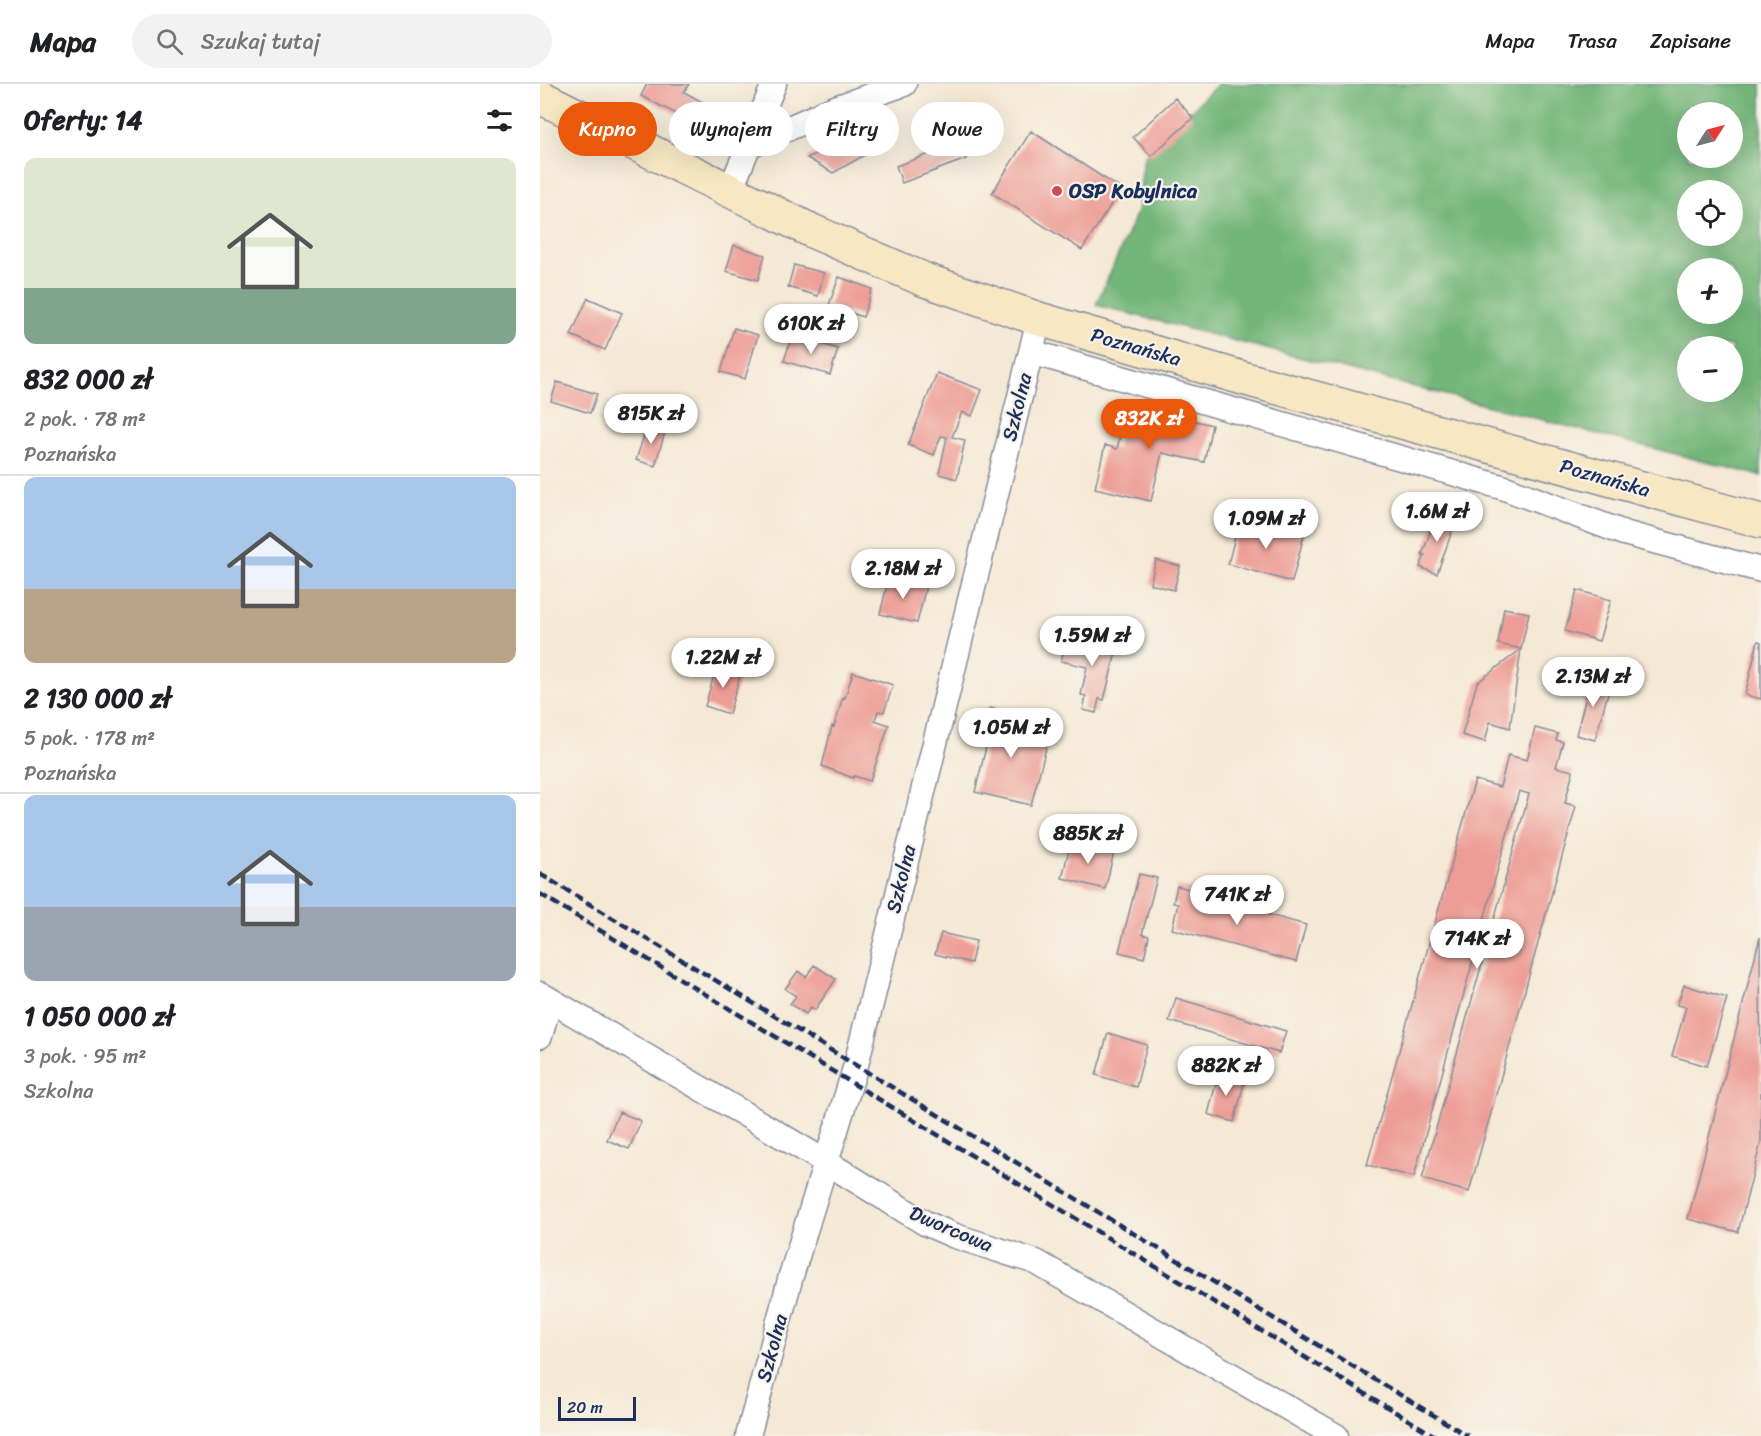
<!DOCTYPE html>
<html lang="pl">
<head>
<meta charset="utf-8">
<style>
  body { margin:0; font-family:Sriracha,sans-serif; background:#f2f2f2; color:#202124; height:100vh; display:flex; flex-direction:column; font-size:22px; white-space:nowrap }
  * { box-sizing:border-box; margin:0 }
  p { font-size:20px; color:#757577 }
  .icon { flex:none; width:33px; height:33px; fill:none; stroke:currentColor; stroke-width:2; stroke-linecap:round; stroke-linejoin:round }
  .map { position:relative; flex:1; overflow:hidden }
  .panel { display:flex; flex-direction:column; background:#fff; width:540px }
  .panel>* { flex:none }
  .guide { position:absolute; left:18px; top:18px; width:570px; height:54px; display:flex; gap:12px }
  .needle { width:39px; rotate:54deg }
  .buttons { position:absolute; left:1137px; top:18px; display:grid; gap:12px }
  .buttons a { display:grid; place-items:center; width:66px; height:66px; border-radius:50%; background:#fff; box-shadow:0 6px 24px #0002; font-size:30px }
  .scale { position:absolute; left:18px; bottom:15px; width:78px; box-sizing:border-box; padding-left:6px; border:3px solid #1b2f5e; border-top:0; font-size:16px; line-height:21px; white-space:nowrap; color:#1b2f5e; -webkit-text-stroke:4px #f7f3e8; paint-order:stroke }
  .price { position:absolute; translate:-50% -51px; padding:0 14px; border-radius:21px; background:#fff; color:#222; font-size:20px; line-height:39px; filter:drop-shadow(0 2px 3px #0008) }
  .price::after { content:''; position:absolute; left:50%; top:36px; width:18px; height:14px; margin-left:-9px; background:inherit; clip-path:polygon(0 0,100% 0,50% 100%) }
  .price.on { background:#ea580c; color:#fff }
  ul { padding:0; list-style:none }
  li { display:grid; align-content:center; gap:12px; height:318px; padding:0 24px }
  li+li { border-top:2px solid #e0e0e0 }
  li span { display:grid; place-items:center; height:186px; border-radius:12px; color:#555 }
  li>.icon { margin-inline-start:auto }
  span .icon { width:108px; height:108px; fill:#fffc; stroke-width:1 }
  li b { font-size:26px }
  h2 { display:flex; justify-content:space-between; align-items:center; height:72px; padding:0 24px; font-size:26px }
  .chip { padding:0 21px; border-radius:27px; background:#fff; box-shadow:0 6px 24px #0002; font-size:21px; line-height:54px }
  .chip.on { background:#ea580c; color:#fff }
  header { display:flex; align-items:center; gap:36px; box-sizing:border-box; height:84px; padding:0 30px; background:#fff; border-bottom:2px solid #e0e0e0 }
  header strong { font-size:28px }
  nav { display:flex; gap:33px; margin-inline-start:auto; font-size:21px }
  .search { width:420px; height:54px; background:#f2f2f2; display:flex; align-items:center; gap:15px; box-sizing:border-box; padding:0 21px; border-radius:33px; color:#757577; font-size:22px }
  main { display:flex; flex:1; min-height:0 }
  .map>svg:first-child { display:block }
</style>
</head>
<body>
<header>
<strong>Mapa</strong>
<div class="search"><svg class="icon" aria-label="search" viewBox="0 0 24 24"><circle cx="10" cy="10" r="6"/><path d="M15 15l6 6"/></svg>Szukaj tutaj</div>
<nav><a>Mapa</a><a>Trasa</a><a>Zapisane</a></nav>
</header>
<main>
<section class="panel">
<h2>Oferty: 14<svg class="icon" aria-label="filters" viewBox="0 0 24 24"><path d="M4 7h16M4 17h16"/><circle cx="9" cy="7" r="2"/><circle cx="15" cy="17" r="2"/></svg></h2>
<ul>
<li><span style="background:linear-gradient(#dfe7d0 70%,#7fa58c 0)"><svg class="icon" aria-label="home" viewBox="0 0 24 24"><path d="M3 11l9-7 9 7M6 9v11h12V9"/></svg></span><div><b>832 000 zł</b><p>2 pok. · 78 m²</p><p>Poznańska</p></div></li>
<li><span style="background:linear-gradient(#a9c7e8 60%,#b9a48a 0)"><svg class="icon" aria-label="home" viewBox="0 0 24 24"><path d="M3 11l9-7 9 7M6 9v11h12V9"/></svg></span><div><b>2 130 000 zł</b><p>5 pok. · 178 m²</p><p>Poznańska</p></div></li>
<li><span style="background:linear-gradient(#a9c7e8 60%,#9aa5b1 0)"><svg class="icon" aria-label="home" viewBox="0 0 24 24"><path d="M3 11l9-7 9 7M6 9v11h12V9"/></svg></span><div><b>1 050 000 zł</b><p>3 pok. · 95 m²</p><p>Szkolna</p></div></li>
</ul>
</section>
<div class="map">
<svg width="1221" height="1352" viewBox="0 0 1221 1352">
  <rect width="100%" height="100%" fill="#f7f3e8"/>
  <filter id="ink" filterUnits="userSpaceOnUse"><feTurbulence type="fractalNoise" baseFrequency=".0167" numOctaves="2"/><feDisplacementMap in="SourceGraphic" scale="12" xChannelSelector="R" yChannelSelector="G"/><feConvolveMatrix kernelMatrix="1 2 1 2 8 2 1 2 1" color-interpolation-filters="sRGB"/></filter>
  <filter id="wash" filterUnits="userSpaceOnUse"><feTurbulence type="fractalNoise" baseFrequency=".008" numOctaves="4" result="noise"/><feDisplacementMap in="SourceGraphic" scale="24" xChannelSelector="R" yChannelSelector="G"/><feGaussianBlur stdDeviation="1.35" result="paint"/><feColorMatrix in="noise" values="0 0 0 0 0 0 0 0 0 0 0 0 0 0 0 0 0 1.4 0 .05"/><feComposite in="paint" operator="in"/></filter>
  <g filter="url(#wash)">
    <rect width="100%" height="100%" fill="#f5e9d5"/>
    <path fill="#73b679" stroke="#47726c" stroke-width="1.5" fill-rule="evenodd" d="M678 0H1221V392L556 221 597 128 604 72ZM1148 28H1192V74H1148ZM1148 106H1192V152H1148ZM1148 184H1192V230H1148ZM1148 262H1192V308H1148Z"/>
    <g id="blocks">
      <path fill="#ed9d95" d="M107 0H149L144 8 170 22 160 42 101 12Z
        M635 14 653 34 611 72 593 53Z
        M317 32 332 67 293 89 267 74 307 54 301 41Z
        M491 47 581 105 542 166 452 109Z
        M420 59 426 75 362 99 356 82Z
        M194 161 225 171 218 196 186 187Z
        M254 181 284 189 278 212 248 203Z
        M299 193 332 205 323 233 289 221Z
        M48 214 82 229 65 266 31 251Z
        M194 244 218 251 205 295 181 288Z
        M252 251 298 265 290 291 244 277Z
        M397 289 442 306 432 332 422 328 412 353 425 356 417 395 399 390 407 353 401 352 394 371 368 361Z
        M17 298 57 310 50 329 11 317Z
        M587 320 672 341 664 378 622 369 611 417 555 404 565 361 577 365Z
        M108 339 126 345 115 382 96 376Z
        M897 429 916 436 897 490 880 483 885 471H882Z
        M700 434 764 451 752 498 688 480Z
        M616 476 640 482 634 506 610 500Z
        M349 493 386 502 377 539 340 530Z
        M1037 506 1071 516 1059 557 1025 547Z
        M964 524 989 529 981 565 970 644 950 638 945 658 922 651 937 599 981 565 958 560Z
        M545 551 578 560 564 616 559 615 556 629 543 626 546 612 541 611 547 583 521 577 527 554 543 558Z
        M1218 557 1221 558V615L1205 611Z
        M177 581 201 588 189 630 165 622Z
        M313 588 353 601 344 628 338 627 335 636 349 641 330 697 314 692 313 694 282 682 292 642 294 643 303 613 305 614Z
        M1051 593 1071 598 1055 656 1036 651Z
        M450 624 484 633 480 646 509 653 491 721 435 708 452 639 446 638Z
        M995 644 1018 650 1016 656 1023 658 1016 683 1033 687 1025 719 1036 722 929 1108 882 1095 989 710 979 707 874 1093 827 1081 935 696 960 703 968 671 987 676Z
        M531 757 574 768 565 805 522 794Z
        M599 790 617 794 602 850 609 852 604 874 579 868Z
        M637 802 657 807 656 811 766 841 756 878 632 845 638 820 633 819Z
        M401 849 436 857 431 879 395 870Z
        M1220 853 1221 1058 1198 1148 1148 1135Z
        M274 881 296 895 275 926 271 923 266 930 250 920 256 912 245 905 258 887 266 893Z
        M1144 901 1187 914 1167 982 1132 972 1146 923 1137 921Z
        M636 914 746 947 739 969 629 937Z
        M568 949 607 961 596 1003 556 991Z
        M679 988 705 996 694 1038 668 1030Z
        M79 1028 101 1037 89 1065 67 1056Z"/>
    </g>
  </g>
  <g filter="url(#ink)">
    <use href="#blocks" fill-opacity="0" stroke="#888c9a" stroke-width="1.5"/>
    <g fill="none" stroke-linecap="round" stroke-linejoin="round">
      <g stroke="#888c9a" stroke-width="27">
        <path id="minor" d="M210 61 295 24 364 0
          M190 107 234 0
          M491 268 965 404 1084 449 1221 486
          M0 910 286 1078 385 1139 415 1152 496 1178 796 1352
          M0 952 10 916
          M208 1352 251 1192 316 981 499 235"/>
      </g>
      <g stroke="#888c9a" stroke-width="36">
        <path id="secondary" d="M0 13 272 147 385 196 499 235 706 295 1221 437"/>
      </g>
      <use href="#minor" stroke="#fff" stroke-width="24"/>
      <use href="#secondary" stroke="#f7e8c3" stroke-width="33"/>
      <path stroke="#1b2f5e" stroke-width="4.5" stroke-dasharray="9 4.5" stroke-linecap="butt" d="M0 790 928 1352
        M0 810 895 1352"/>
    </g>
  </g>
  <circle fill="#d1495b" stroke="#f7f3e8" stroke-width="2" cx="517" cy="107" r="6"/>
  <g text-anchor="middle" dominant-baseline="central" stroke-width="4.5" stroke-linejoin="round" paint-order="stroke">
    <g font-size="20" font-weight="bold" fill="#1b2f5e" stroke="#f7f3e8" text-anchor="start">
      <text x="529" y="107">OSP Kobylnica</text>
    </g>
    <g font-size="20" fill="#1b2f5e" stroke="#f7f3e8">
      <text transform="translate(596 263) rotate(16)">Poznańska</text>
      <text transform="translate(477 323) rotate(-76)">Szkolna</text>
      <text transform="translate(1065 394) rotate(16)">Poznańska</text>
      <text transform="translate(361 795) rotate(-76)">Szkolna</text>
      <text transform="translate(411 1145) rotate(23)">Dworcowa</text>
      <text transform="translate(232 1264) rotate(-75)">Szkolna</text>
    </g>
  </g>
</svg>
<div class="buttons">
<a><svg class="needle" viewBox="-14 -14 28 28"><path d="M0-13l5 13h-10z" fill="#e53935"/><path d="M0 13l5-13h-10z" fill="#757577"/></svg></a>
<a><svg class="icon" aria-label="locate" viewBox="0 0 24 24"><circle cx="12" cy="12" r="6"/><path d="M12 2v4M12 18v4M2 12h4M18 12h4"/></svg></a>
<a>+</a>
<a>−</a>
</div>
<div class="scale">20 m</div>
<b class="price" style="left:271px;top:271px">610K zł</b>
<b class="price" style="left:111px;top:361px">815K zł</b>
<b class="price on" style="left:609px;top:366px">832K zł</b>
<b class="price" style="left:897px;top:459px">1.6M zł</b>
<b class="price" style="left:726px;top:466px">1.09M zł</b>
<b class="price" style="left:363px;top:516px">2.18M zł</b>
<b class="price" style="left:552px;top:583px">1.59M zł</b>
<b class="price" style="left:183px;top:605px">1.22M zł</b>
<b class="price" style="left:1053px;top:624px">2.13M zł</b>
<b class="price" style="left:471px;top:675px">1.05M zł</b>
<b class="price" style="left:548px;top:781px">885K zł</b>
<b class="price" style="left:697px;top:842px">741K zł</b>
<b class="price" style="left:937px;top:886px">714K zł</b>
<b class="price" style="left:686px;top:1013px">882K zł</b>
<div class="guide">
<a class="chip on">Kupno</a>
<a class="chip">Wynajem</a>
<a class="chip">Filtry</a>
<a class="chip">Nowe</a>
</div>
</div>
</main>
</body>
</html>
